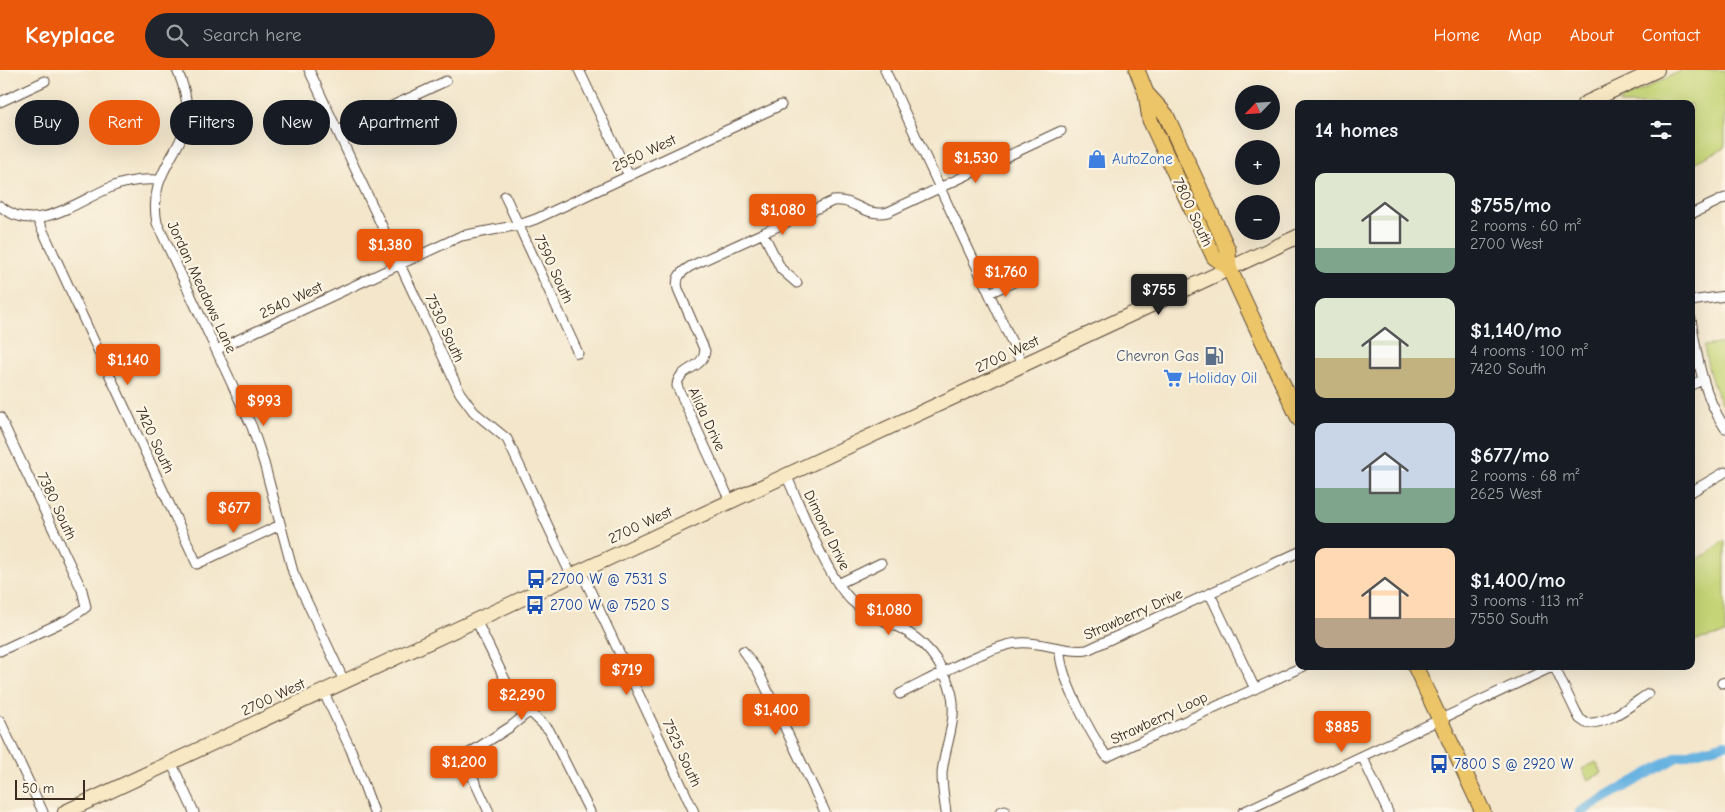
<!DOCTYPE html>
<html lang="en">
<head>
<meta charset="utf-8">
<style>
  body { margin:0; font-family:"Comic Neue",sans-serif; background:#20242c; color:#f1f3f6; height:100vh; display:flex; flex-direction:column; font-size:19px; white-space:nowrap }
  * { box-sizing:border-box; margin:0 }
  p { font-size:16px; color:#9ea1a6 }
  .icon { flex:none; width:28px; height:28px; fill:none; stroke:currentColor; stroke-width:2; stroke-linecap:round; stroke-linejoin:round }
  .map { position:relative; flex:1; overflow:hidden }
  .drawer { position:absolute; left:1295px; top:30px; width:400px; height:570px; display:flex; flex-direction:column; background:#171b24; border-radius:10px; box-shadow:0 5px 20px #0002 }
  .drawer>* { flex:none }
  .top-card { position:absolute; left:15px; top:30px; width:475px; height:45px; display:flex; gap:10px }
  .needle { width:32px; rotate:245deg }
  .controls { position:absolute; left:1235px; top:15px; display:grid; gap:10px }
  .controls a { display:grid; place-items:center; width:45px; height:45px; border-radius:50%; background:#171b24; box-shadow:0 5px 20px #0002; font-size:25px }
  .scale { position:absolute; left:15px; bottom:12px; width:70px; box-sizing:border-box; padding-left:5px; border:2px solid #3b2a1e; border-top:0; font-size:14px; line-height:18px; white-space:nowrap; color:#3b2a1e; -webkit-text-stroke:4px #fcf5e5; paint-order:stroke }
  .price { position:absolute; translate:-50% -42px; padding:0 11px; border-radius:5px; background:#ea580c; color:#fff; font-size:16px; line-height:32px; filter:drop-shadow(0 1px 2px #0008) }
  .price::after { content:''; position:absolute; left:50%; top:30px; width:15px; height:11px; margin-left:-8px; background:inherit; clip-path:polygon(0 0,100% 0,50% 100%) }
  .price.selected { background:#222; color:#fff }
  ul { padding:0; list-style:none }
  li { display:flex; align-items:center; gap:15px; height:125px; padding:0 20px }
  li span { display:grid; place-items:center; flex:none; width:140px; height:100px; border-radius:10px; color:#555 }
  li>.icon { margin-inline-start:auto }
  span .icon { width:60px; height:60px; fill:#fffc; stroke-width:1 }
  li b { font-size:21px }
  h2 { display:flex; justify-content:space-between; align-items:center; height:60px; padding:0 20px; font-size:21px }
  .tag { padding:0 18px; border-radius:22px; background:#171b24; box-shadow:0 5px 20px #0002; font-size:18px; line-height:45px }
  .tag.selected { background:#ea580c; color:#fff }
  header { display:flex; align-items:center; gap:30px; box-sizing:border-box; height:70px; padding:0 25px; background:#ea580c; color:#fff }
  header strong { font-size:24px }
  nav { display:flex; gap:28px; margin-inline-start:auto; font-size:18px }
  .search { width:350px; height:45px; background:#20242c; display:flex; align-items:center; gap:12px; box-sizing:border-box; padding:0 18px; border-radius:28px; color:#9ea1a6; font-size:19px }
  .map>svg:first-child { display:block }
</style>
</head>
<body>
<header>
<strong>Keyplace</strong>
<div class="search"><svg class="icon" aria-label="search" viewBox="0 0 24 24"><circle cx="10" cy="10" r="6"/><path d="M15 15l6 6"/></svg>Search here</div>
<nav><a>Home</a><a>Map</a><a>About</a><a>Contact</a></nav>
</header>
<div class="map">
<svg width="1725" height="742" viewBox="0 0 1725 742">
  <rect width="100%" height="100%" fill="#fcf5e5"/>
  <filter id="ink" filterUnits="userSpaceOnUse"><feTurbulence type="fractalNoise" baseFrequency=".02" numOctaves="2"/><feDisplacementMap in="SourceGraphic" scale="10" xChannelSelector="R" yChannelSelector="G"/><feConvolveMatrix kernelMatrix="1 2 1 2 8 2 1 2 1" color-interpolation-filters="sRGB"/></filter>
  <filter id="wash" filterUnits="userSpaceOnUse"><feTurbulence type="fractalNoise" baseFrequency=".0096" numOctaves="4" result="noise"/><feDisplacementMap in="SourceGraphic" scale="20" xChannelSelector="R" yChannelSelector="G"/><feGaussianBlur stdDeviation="1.12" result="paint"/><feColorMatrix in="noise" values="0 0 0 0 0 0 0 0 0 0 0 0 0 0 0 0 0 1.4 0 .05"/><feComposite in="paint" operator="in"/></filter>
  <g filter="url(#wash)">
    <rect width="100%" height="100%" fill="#f3e6cb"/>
    <path fill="#c5d476" stroke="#807f4a" d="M1683 0H1725V78L1691 94V34H1619L1623 29Z
      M1725 273V341C1713 320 1708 300 1704 276Z
      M1725 470V564L1691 571V491L1707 484Z
      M1596 692 1602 703 1588 710 1582 699Z"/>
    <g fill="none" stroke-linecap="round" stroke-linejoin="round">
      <path stroke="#69b3e1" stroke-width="10" d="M1580 742 1677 687 1725 674"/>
    </g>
  </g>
  <g filter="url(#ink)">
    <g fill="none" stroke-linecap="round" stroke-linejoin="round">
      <g stroke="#574638" stroke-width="11">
        <path id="street" d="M177 0C212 77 144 85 157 153L252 357 264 393 293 502 344 611
          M309 0 460 323 474 342 507 369 571 505
          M579 0 629 106
          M885 0 1022 294
          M0 32 45 11
          M338 61 446 11
          M505 126 578 283
          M0 136C35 166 76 132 109 118 125 111 141 109 158 110
          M1691 144 1725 128
          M37 148 197 494 280 455
          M763 163 781 199 797 213
          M989 223 1014 212
          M1691 231 1725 226
          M1691 249C1697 288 1703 325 1725 358
          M216 280 461 166 519 155 536 149 781 35
          M1691 315 1703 310
          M0 347 82 520 86 537 71 548 0 581
          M786 405C802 439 825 504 851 530 865 544 882 549 900 558 925 571 941 591 950 618 960 648 944 675 942 704 942 717 944 729 946 742
          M1691 422 1725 402
          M730 431 677 316C678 297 703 300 705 281L678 219C675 207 681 202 691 196L833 131C855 128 865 148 888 142L1061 61
          M581 501 694 742
          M838 514 881 493
          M1210 524 1255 619
          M476 550 512 624 549 660 590 742
          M1060 578C1058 605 1091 664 1107 687L1304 596
          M743 581 758 601 825 742
          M1554 596 1576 642 1580 649 1586 653C1607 655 1631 635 1648 624
          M1722 613 1725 612
          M323 621 351 680 374 742
          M900 624C927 611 992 574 1019 573 1042 571 1064 583 1087 580L1299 482
          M0 651 43 742
          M1362 686 1388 742
          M171 692 194 742
          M489 742 466 693 468 684 510 657 529 642
          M1000 742 1005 740
          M1243 742 1554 596"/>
      </g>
      <g stroke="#574638" stroke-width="16">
        <path id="secondary" d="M1584 34 1657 0
          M65 742 1299 166"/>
      </g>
      <g stroke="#574638" stroke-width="17">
        <path id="primary" d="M1137 0 1146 23 1150 50 1214 187 1229 198
          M1146 23 1166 45 1228 180 1229 198 1299 349
          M1415 596 1483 742"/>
      </g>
      <use href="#street" stroke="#fff" stroke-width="9"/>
      <use href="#secondary" stroke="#f8e8c3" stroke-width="14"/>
      <use href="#primary" stroke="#edc569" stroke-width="15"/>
    </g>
  </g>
  <defs>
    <g id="shop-bare" transform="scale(1.5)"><path d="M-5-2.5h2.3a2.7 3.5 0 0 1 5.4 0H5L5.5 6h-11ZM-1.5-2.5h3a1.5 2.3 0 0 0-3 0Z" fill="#3f7fe0" stroke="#fcf5e5" stroke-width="2.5" paint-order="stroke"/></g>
    <g id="fuel-bare" transform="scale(1.5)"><path d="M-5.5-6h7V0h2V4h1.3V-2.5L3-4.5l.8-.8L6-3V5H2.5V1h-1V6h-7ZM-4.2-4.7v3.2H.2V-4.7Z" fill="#5c6f8a" stroke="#fcf5e5" stroke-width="2.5" paint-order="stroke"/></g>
    <g id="supermarket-bare" transform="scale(1.5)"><path d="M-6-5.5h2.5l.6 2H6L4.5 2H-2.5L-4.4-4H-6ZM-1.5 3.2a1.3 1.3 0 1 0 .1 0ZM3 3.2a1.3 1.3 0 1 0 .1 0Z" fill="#3f7fe0" stroke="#fcf5e5" stroke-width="2.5" paint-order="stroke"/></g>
    <g id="bus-bare" transform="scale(1.5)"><path d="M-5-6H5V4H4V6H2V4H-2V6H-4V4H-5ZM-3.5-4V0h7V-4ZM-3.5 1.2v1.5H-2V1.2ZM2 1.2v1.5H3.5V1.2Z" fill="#1a4fb4" stroke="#fcf5e5" stroke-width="2.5" paint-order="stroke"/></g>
  </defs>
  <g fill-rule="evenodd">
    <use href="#shop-bare" x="1097" y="89"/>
    <use href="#fuel-bare" x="1214" y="286"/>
    <use href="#supermarket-bare" x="1173" y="308"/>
    <use href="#bus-bare" x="536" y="509"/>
    <use href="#bus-bare" x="535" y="535"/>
    <use href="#bus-bare" x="1439" y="694"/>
  </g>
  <g text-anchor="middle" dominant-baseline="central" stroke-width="4.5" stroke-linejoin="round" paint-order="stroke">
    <g font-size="15" fill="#3b2a1e" stroke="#fcf5e5">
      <text transform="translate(644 83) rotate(-25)">2550 West</text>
      <text transform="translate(1193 142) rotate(65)">7800 South</text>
      <text transform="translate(554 199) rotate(65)">7590 South</text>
      <text transform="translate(202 217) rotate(65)">Jordan Meadows Lane</text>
      <text transform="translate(291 230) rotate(-25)">2540 West</text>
      <text transform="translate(445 258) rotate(65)">7530 South</text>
      <text transform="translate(1007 284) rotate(-25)">2700 West</text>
      <text transform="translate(707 349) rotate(65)">Alida Drive</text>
      <text transform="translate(155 370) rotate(65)">7420 South</text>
      <text transform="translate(57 436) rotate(65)">7380 South</text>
      <text transform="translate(640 455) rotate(-25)">2700 West</text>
      <text transform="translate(827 460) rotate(64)">Dimond Drive</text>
      <text transform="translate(1133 544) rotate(-24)">Strawberry Drive</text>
      <text transform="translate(273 627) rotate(-25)">2700 West</text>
      <text transform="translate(1159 648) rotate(-25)">Strawberry Loop</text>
      <text transform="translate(682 683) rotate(65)">7525 South</text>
    </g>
    <g font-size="15" fill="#366cbe" stroke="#fcf5e5" text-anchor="start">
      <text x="1112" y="89">AutoZone</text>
      <text x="1188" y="308">Holiday Oil</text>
    </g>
    <g font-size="15" fill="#4e5e75" stroke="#fcf5e5" text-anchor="end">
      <text x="1199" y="286">Chevron Gas</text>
    </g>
    <g font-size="15" fill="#164399" stroke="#fcf5e5" text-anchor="start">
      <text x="551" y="509">2700 W @ 7531 S</text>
      <text x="550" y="535">2700 W @ 7520 S</text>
      <text x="1454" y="694">7800 S @ 2920 W</text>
    </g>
  </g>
</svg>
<div class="controls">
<a><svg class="needle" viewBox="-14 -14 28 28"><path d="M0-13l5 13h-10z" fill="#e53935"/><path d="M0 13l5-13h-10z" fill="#9ea1a6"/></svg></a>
<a>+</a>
<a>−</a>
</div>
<div class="scale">50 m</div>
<b class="price" style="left:976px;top:114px">$1,530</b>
<b class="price" style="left:783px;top:166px">$1,080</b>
<b class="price" style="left:390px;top:201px">$1,380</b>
<b class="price" style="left:1006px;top:228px">$1,760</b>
<b class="price selected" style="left:1159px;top:246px">$755</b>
<b class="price" style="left:128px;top:316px">$1,140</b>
<b class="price" style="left:264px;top:357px">$993</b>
<b class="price" style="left:234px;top:464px">$677</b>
<b class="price" style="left:889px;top:566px">$1,080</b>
<b class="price" style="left:627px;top:626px">$719</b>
<b class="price" style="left:522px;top:651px">$2,290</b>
<b class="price" style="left:776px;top:666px">$1,400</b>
<b class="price" style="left:1342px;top:683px">$885</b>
<b class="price" style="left:464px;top:718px">$1,200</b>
<div class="top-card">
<a class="tag">Buy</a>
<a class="tag selected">Rent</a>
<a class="tag">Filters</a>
<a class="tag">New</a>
<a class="tag">Apartment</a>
</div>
<section class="drawer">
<h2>14 homes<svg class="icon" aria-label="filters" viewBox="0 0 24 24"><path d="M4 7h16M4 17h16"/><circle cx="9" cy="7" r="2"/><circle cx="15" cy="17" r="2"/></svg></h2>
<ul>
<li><span style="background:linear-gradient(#dfe7d0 75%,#7fa58c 0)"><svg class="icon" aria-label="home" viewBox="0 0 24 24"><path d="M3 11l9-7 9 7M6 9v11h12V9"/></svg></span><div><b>$755/mo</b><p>2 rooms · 60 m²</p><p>2700 West</p></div></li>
<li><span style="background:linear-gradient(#dfe7d0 60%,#c2b280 0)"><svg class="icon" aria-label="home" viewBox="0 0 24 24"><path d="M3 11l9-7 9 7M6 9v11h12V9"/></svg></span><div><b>$1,140/mo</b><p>4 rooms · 100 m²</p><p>7420 South</p></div></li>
<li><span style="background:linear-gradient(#c9d6e8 65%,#7fa58c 0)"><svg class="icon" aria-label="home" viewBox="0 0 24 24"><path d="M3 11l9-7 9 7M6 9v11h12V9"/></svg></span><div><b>$677/mo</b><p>2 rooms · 68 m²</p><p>2625 West</p></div></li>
<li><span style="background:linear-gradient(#ffd9b3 70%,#b9a48a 0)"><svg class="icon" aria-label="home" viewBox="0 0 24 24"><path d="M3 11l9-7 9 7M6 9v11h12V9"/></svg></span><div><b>$1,400/mo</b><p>3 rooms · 113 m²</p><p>7550 South</p></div></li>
</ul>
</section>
</div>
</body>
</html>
